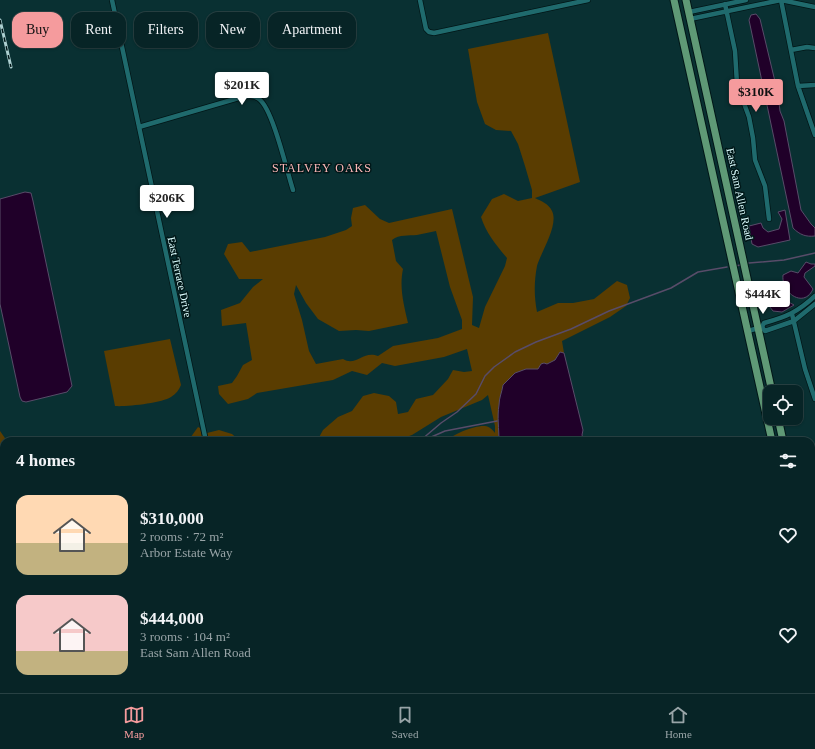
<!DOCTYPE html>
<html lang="en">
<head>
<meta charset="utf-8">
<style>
  body { margin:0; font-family:"Times New Roman",serif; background:#102c2e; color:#f1f3f6; height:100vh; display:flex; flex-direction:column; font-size:15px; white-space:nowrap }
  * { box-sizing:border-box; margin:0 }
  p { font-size:13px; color:#98a4a7 }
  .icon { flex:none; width:22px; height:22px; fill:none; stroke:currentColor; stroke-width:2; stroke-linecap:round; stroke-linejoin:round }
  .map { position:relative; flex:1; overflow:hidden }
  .drawer { position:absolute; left:0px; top:437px; width:815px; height:256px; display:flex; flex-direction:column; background:#072426; border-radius:12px 12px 0 0; box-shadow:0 1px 3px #0004,0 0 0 1px #284143 }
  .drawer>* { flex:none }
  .guide { position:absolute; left:12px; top:12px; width:400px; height:36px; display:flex; gap:8px }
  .controls { position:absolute; left:763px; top:385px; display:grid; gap:8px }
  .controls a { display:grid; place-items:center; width:40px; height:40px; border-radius:8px; background:#072426; box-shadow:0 1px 3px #0004,0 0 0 1px #284143; font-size:20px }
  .price { position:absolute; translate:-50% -34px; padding:0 9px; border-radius:4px; background:#fff; color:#222; font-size:13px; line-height:26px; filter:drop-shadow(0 1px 2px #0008) }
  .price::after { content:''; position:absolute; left:50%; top:24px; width:12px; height:9px; margin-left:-6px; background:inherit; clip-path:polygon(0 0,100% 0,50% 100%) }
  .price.selected { background:#f59b9d; color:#111 }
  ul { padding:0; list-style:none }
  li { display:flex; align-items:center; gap:12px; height:100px; padding:0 16px }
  li span { display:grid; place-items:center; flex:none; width:112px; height:80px; border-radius:12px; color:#555 }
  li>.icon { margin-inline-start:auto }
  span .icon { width:48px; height:48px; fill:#fffc; stroke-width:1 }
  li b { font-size:17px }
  h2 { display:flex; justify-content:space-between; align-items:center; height:48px; padding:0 16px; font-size:17px }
  .chip { padding:0 14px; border-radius:12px; background:#072426; box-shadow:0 1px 3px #0004,0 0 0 1px #284143; font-size:14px; line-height:36px }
  .chip.selected { background:#f59b9d; color:#111 }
  .dock { display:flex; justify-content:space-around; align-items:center; height:56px; border-top:1px solid #284143; background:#072426; font-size:11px; color:#98a4a7 }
  .dock a { display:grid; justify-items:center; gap:2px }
  .dock .selected { color:#f59b9d }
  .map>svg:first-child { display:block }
</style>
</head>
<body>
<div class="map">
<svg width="815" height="693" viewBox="0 0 815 693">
  <rect width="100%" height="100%" fill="#093032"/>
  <path fill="#5a3d01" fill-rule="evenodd" d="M548 33 580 182 535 198C541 201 549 204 552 211 559 225 541 252 537 266 534 281 534 297 537 312L558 303H573L594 299 617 281 627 285 630 298 626 306 610 317 562 341 564 353 555 360 538 369H526L515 373 503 385C502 392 499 398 499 404 497 417 499 429 499 441H446C453 434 475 425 485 426 489 426 493 430 495 433V426L488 395 482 400 441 417 412 435 395 441H317L323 430 338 417 352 411 363 396 374 393 389 396 396 402 398 414 408 412 416 399 433 395 448 379 453 370 464 372 472 371 467 349 444 357 395 366 382 363 367 375 352 371 333 380 257 393 248 399 228 404 219 394 218 386 232 383 237 376 243 365 252 360 246 323 222 326 221 310 240 303 253 287 263 279H239L224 254 228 244 242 242 250 252 325 237 346 230 352 226 351 218 353 208 365 205 380 219 389 223 452 209 473 297 472 325 479 328 485 307 505 266 507 258C496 245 486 233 481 217L492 199 504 194 518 201 532 198V190L525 166 518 144 511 131 496 130 485 124 477 102 468 49ZM436 231 450 287 462 320V329L438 338 393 346 378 356C363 350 356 367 343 359L316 364 309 351 302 320 294 294 296 285 306 303 318 319 339 331 356 330 369 331 408 323C404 305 399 288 403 269L396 261 392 240C400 234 408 236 417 235 423 234 430 232 436 231Z
    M170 339 181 385C179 390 176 394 171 397 162 403 126 407 115 406L104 351Z
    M198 427 200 428 203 441H188Z
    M219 430 232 434 240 441H208L207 433Z
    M0 431 7 441H4V473L0 472Z
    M0 483 4 485V543L0 542Z"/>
  <path fill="#200029" stroke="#584c69" d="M756 14 760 19 778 94 780 111 784 121 801 210 811 224 815 228V236C806 237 800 235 793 228L749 20 751 15Z
    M25 192 31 193 33 201 72 386 67 392 26 402 22 401 20 397 0 304V199Z
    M785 210 790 240 758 247 752 244 749 226 761 223 763 228 768 232 779 229 782 219 778 212Z
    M806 262 811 264H815V266L805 273 804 277 813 289C804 309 781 293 783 275L791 271 798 273Z
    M766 284 776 285 785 300 794 305 782 312 773 311C766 303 765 294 766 284Z
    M560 352 564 353 583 430 582 435 584 441H499C499 429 497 417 499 405 499 398 502 392 503 385L515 373 526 369H538L541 364 544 363 547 364 555 360Z"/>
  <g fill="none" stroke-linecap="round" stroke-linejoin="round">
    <path stroke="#584c69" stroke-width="1.5" d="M749 263 784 260 815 253
      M736 266 740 265
      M421 440 441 423 457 412 476 394 485 376 494 367 515 352 536 342 571 329 609 311 671 288 698 272 727 267
      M414 441 429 438 445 431 497 421
      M0 469 4 470"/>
    <g stroke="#021617" stroke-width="6">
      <path id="street" d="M112 0 206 441
        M420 0 426 29 429 32 434 33 588 0
        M781 0 798 86 815 135
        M725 4 735 51 737 84 749 117 753 138 755 160 765 186 769 219
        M689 12 746 0
        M690 19 781 0 815 7
        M791 50 807 47 815 48
        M798 86 815 85
        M139 127 242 97C248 96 254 95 259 99 273 109 287 172 293 190
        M792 314 805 369 815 399
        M762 327 765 331 794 321 815 304
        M748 331 762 327 764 323C786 317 798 312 815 296
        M0 590 4 589"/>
    </g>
    <g stroke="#021617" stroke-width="9">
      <path id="secondary" d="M0 629 4 650
        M12 689V693"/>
    </g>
    <g stroke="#021617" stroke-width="9">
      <path id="primary" d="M674 0 772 441
        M686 0 772 392
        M778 418 783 441
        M811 570 815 589
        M811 618 815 634"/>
    </g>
    <g stroke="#021617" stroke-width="11">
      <path id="highway" d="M0 684 2 693"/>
    </g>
    <use href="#street" stroke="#1f6a6d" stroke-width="4.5"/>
    <use href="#secondary" stroke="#1f6a6d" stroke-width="7"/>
    <use href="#primary" stroke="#5f9976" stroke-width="7"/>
    <use href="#highway" stroke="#8ab87c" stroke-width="9"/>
    <g stroke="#add0d1" stroke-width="3">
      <path id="rail" d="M0 20 11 67"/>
    </g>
    <use href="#rail" stroke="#001718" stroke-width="1.5" stroke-dasharray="4.5" stroke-linecap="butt"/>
  </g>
  <g text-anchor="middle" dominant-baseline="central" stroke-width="3" stroke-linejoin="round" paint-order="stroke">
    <g font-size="11" fill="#dafcfd" stroke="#001718">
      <text transform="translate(740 194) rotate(78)">East Sam Allen Road</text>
      <text transform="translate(180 277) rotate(78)">East Terrace Drive</text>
    </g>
    <g font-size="12" letter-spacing="1" fill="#fcb8b8" stroke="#001718">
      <text x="322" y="168">STALVEY OAKS</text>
    </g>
  </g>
</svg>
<div class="controls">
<a><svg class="icon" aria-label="locate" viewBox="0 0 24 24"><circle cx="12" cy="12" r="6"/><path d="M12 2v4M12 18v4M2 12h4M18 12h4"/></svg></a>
</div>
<b class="price" style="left:242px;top:106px">$201K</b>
<b class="price selected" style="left:756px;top:113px">$310K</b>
<b class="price" style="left:167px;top:219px">$206K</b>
<b class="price" style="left:763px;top:315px">$444K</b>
<div class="guide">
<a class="chip selected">Buy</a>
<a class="chip">Rent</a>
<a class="chip">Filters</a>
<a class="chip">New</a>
<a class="chip">Apartment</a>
</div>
<section class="drawer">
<h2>4 homes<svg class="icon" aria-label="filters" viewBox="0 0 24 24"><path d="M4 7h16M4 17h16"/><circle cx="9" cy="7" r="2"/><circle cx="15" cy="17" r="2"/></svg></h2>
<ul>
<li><span style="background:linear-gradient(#ffd9b3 60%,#c2b280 0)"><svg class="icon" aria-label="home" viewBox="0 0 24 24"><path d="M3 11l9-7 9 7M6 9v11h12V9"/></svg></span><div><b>$310,000</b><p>2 rooms · 72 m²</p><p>Arbor Estate Way</p></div><svg class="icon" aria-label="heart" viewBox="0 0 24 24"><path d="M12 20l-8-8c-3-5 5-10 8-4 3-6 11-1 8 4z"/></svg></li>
<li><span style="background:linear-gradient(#f6c9c9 70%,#c2b280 0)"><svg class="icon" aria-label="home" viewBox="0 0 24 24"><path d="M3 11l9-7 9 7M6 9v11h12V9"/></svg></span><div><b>$444,000</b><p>3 rooms · 104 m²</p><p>East Sam Allen Road</p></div><svg class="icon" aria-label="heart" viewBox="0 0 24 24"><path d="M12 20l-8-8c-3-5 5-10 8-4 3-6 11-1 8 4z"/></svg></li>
</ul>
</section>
</div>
<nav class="dock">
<a class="selected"><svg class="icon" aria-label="map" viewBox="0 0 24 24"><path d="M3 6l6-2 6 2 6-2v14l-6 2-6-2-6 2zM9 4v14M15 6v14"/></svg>Map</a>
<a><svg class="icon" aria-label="saved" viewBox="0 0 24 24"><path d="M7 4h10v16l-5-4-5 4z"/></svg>Saved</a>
<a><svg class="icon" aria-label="home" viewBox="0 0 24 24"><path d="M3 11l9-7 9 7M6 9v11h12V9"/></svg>Home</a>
</nav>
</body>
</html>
